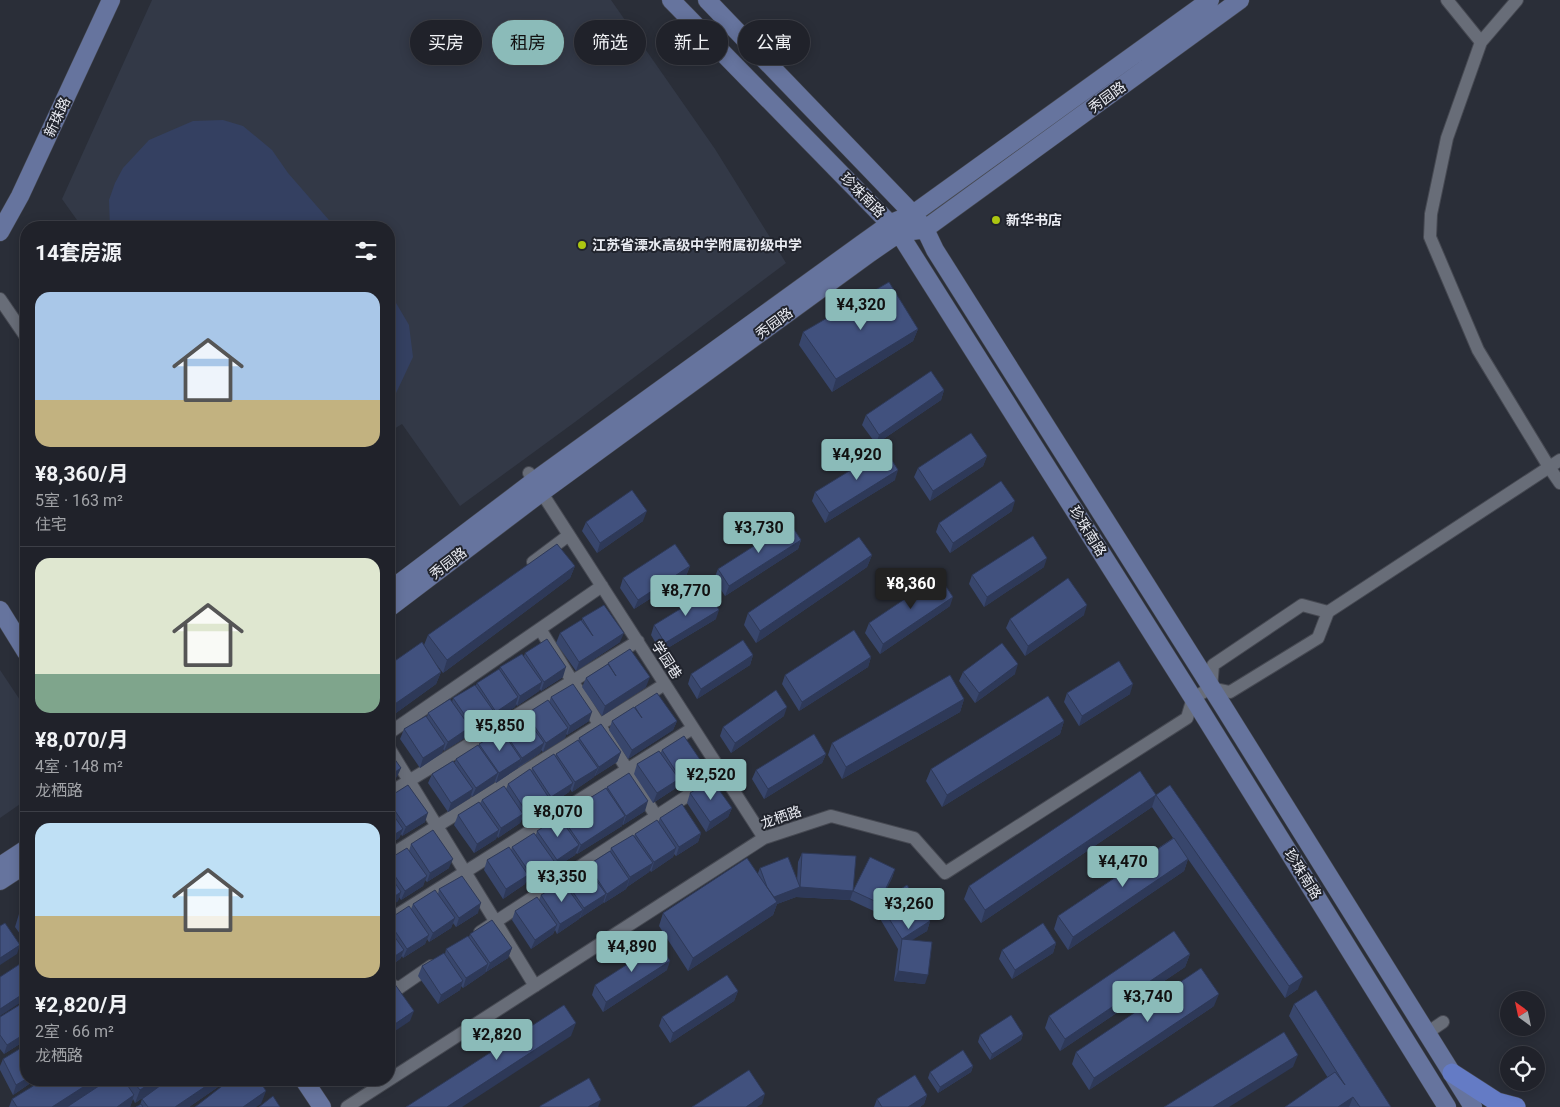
<!DOCTYPE html>
<html lang="zh">
<head>
<meta charset="utf-8">
<style>
  body { margin:0; font-family:Roboto,"Noto Sans SC",sans-serif; background:#282a32; color:#f1f3f6; height:100vh; display:flex; flex-direction:column; font-size:19px; white-space:nowrap }
  * { box-sizing:border-box; margin:0 }
  p { font-size:16px; color:#a2a4a8 }
  .icon { flex:none; width:28px; height:28px; fill:none; stroke:currentColor; stroke-width:2; stroke-linecap:round; stroke-linejoin:round }
  .map { position:relative; flex:1; overflow:hidden }
  .side { position:absolute; left:20px; top:221px; width:375px; height:865px; display:flex; flex-direction:column; background:#20222a; border-radius:20px; box-shadow:0 2px 12px #0003,0 0 0 1px #3d3f47 }
  .side>* { flex:none }
  .hud { position:absolute; left:410px; top:20px; width:475px; height:45px; display:flex; gap:10px }
  .needle { width:32px; rotate:327deg }
  .controls { position:absolute; left:1500px; top:991px; display:grid; gap:10px }
  .controls a { display:grid; place-items:center; width:45px; height:45px; border-radius:50%; background:#20222a; box-shadow:0 2px 12px #0003,0 0 0 1px #3d3f47; font-size:25px }
  .price { position:absolute; translate:-50% -42px; padding:0 11px; border-radius:5px; background:#8bbbb9; color:#111; font-size:16px; line-height:32px; filter:drop-shadow(0 1px 2px #0008) }
  .price::after { content:''; position:absolute; left:50%; top:30px; width:15px; height:11px; margin-left:-8px; background:inherit; clip-path:polygon(0 0,100% 0,50% 100%) }
  .price.active { background:#222; color:#fff }
  ul { padding:0; list-style:none }
  li { display:grid; align-content:center; gap:10px; height:265px; padding:0 15px }
  li+li { border-top:1px solid #3d3f47 }
  li span { display:grid; place-items:center; height:155px; border-radius:15px; color:#555 }
  li>.icon { margin-inline-start:auto }
  span .icon { width:90px; height:90px; fill:#fffc; stroke-width:1 }
  li b { font-size:21px }
  h2 { display:flex; justify-content:space-between; align-items:center; height:60px; padding:0 15px; font-size:21px }
  .pill { padding:0 18px; border-radius:22px; background:#20222a; box-shadow:0 2px 12px #0003,0 0 0 1px #3d3f47; font-size:18px; line-height:45px }
  .pill.active { background:#8bbbb9; color:#111 }
  .map>svg:first-child { display:block }
</style>
</head>
<body>
<div class="map">
<svg width="1560" height="1107" viewBox="0 0 1560 1107">
  <rect width="100%" height="100%" fill="#2a2e38"/>
  <path fill="#333947" d="M152 0H611L715 149 786 263 575 422 460 506 402 424 389 432V228L82 227 62 199Z
    M0 670 26 709V800L0 818Z"/>
  <path fill="#344061" d="M223 120 243 126 272 150 288 173 335 227H110L109 200 115 183 123 168 149 140 193 121Z
    M389 291 409 325 413 357 389 408Z"/>
  <g fill="none" stroke-linecap="round" stroke-linejoin="round">
    <g stroke="#464952" stroke-width="14">
      <path id="street" d="M1447 0 1481 42
        M1517 0 1481 42 1447 138 1431 214 1430 237 1478 350 1549 467 1560 483
        M0 299 26 337
        M529 473 764 838
        M533 562 569 535
        M540 629 656 816
        M1211 688 1213 665 1302 605 1328 612 1560 460
        M389 733 602 586
        M389 748 535 986
        M389 793 638 641
        M389 856 665 684
        M389 920 693 728
        M480 932 722 773
        M389 984 399 988 431 966
        M1427 1033 1443 1022
        M347 1107 764 838 831 816 914 838 945 873 1187 718 1193 698 1211 688 1230 692 1318 638 1328 612"/>
    </g>
    <g stroke="#464952" stroke-width="19">
      <path id="secondary" d="M671 0 899 233 1193 698 1447 1107
        M707 0 913 214 925 229 935 250 1223 706 1473 1107
        M0 232 20 196 111 0
        M389 591 534 481 863 243 891 223 913 214 1210 0
        M389 608 542 492 870 253 899 233 925 229 1240 0
        M0 610 26 652
        M0 866 26 849
        M0 881 26 864
        M304 1080 322 1107"/>
    </g>
    <g stroke="#464952" stroke-width="20">
      <path id="primary" d="M1452 1073 1497 1102 1516 1107"/>
    </g>
    <use href="#street" stroke="#686d78" stroke-width="12"/>
    <use href="#secondary" stroke="#66749e" stroke-width="18"/>
    <use href="#primary" stroke="#647bc5" stroke-width="19"/>
  </g>
  <path fill="#38466c" d="M918 329 913 341 832 392 799 345 803 332Z
    M944 390 941 400 876 444 862 425 866 415Z
    M987 456 983 466 930 501 914 477 918 468Z
    M895 480 825 523 812 501 815 492Z
    M1012 511 950 553 936 532 939 523Z
    M643 521 597 553 582 531 586 522Z
    M801 540 798 549 725 596 714 579 718 569Z
    M872 555 867 567 756 643 744 625 748 613Z
    M575 566 570 578 443 673 433 660 441 672 436 684 389 718V665L424 645 428 635Z
    M690 566 686 576 634 609 620 588 623 578Z
    M1044 567 984 607 969 584 972 575Z
    M950 606 880 654 865 633 869 623Z
    M1084 615 1025 656 1006 628 1010 619Z
    M582 618 620 642 576 671 556 643 560 633 582 620Z
    M716 619 661 652 651 635 654 625Z
    M525 653 563 677 541 691 540 689 539 691 517 706 516 704 515 707 493 721 492 720 491 722 469 736 467 734 466 737 444 751 443 749 442 753 420 768 400 739 404 729 427 717 428 713 452 702 453 698 476 685 477 683 499 670 500 667 524 656Z
    M753 655 750 665 697 699 688 684 691 674Z
    M871 657 868 667 799 711 782 684 785 675Z
    M608 663 646 687 602 716 582 687 586 678 608 664Z
    M963 672 1015 674 975 703 959 681Z
    M1067 693 1130 694 1079 726 1064 702Z
    M551 697 589 721 567 735 566 734 565 738 543 752 541 750 540 753 496 783 495 781 494 783 472 797 471 795 470 798 448 812 428 783 432 774 455 762 456 759 479 746V744L502 731V729L525 717 526 714 549 702Z
    M964 699 960 712 842 779 828 755 832 743Z
    M635 707 677 721 673 730 628 759 609 730 612 721 635 708Z
    M784 716 731 753 720 736 723 727Z
    M1064 721 1060 734 942 807 926 781 931 769Z
    M579 738 621 752 617 762 595 776V775L594 777 572 792 570 789 569 792 548 806 546 804 545 808 523 822 522 819 520 823 498 838 497 836 496 839 474 853 454 825 458 815 480 803 482 800 506 789 508 784 531 771 532 768 555 756 556 754 578 741Z
    M662 750 703 764 700 774 678 788 676 786V788L653 803 634 774 637 764 661 752Z
    M826 754 822 763 764 799 752 779 756 770Z
    M607 787 645 811 623 825 622 824V826L577 854 576 853 575 855 553 869 552 867 551 871 529 885 526 881 525 884 503 899 484 870 487 860 511 850 512 847 536 835 537 831 560 819 561 816 606 789Z
    M690 793 732 808 728 817 706 832 687 803Z
    M1156 795 1152 807 981 923 964 899 969 886Z
    M1156 795 1298 989 1285 998 1188 859 1184 871 1068 950 1054 929 1058 916 1173 838 1152 807Z
    M389 797 425 822 402 836 401 834 399 838 389 845Z
    M660 818 701 833 698 842 676 856 674 854 673 857 651 872 650 870 649 872 627 887 626 889 604 903 603 902V903L580 918V917L579 919 557 934 555 930 553 934 531 949 512 920 515 911 539 900 541 895 563 882 564 879 587 867 588 865 610 851 611 848 634 836 635 834 658 822Z
    M411 844 449 868 427 882 425 880 423 886 401 900 399 897 398 901 389 907V859L409 851Z
    M802 853 853 891 895 869 892 878 880 902 930 921 927 931 911 940 925 984 894 981 898 949 876 912 850 900 796 897 777 904 773 915 688 971 659 926 663 913 758 873 760 868 797 881 798 862Z
    M439 889 478 913 456 927 453 923 451 928 429 942 427 939 425 944 403 958 402 956 400 959 389 967V919L411 909 413 904 438 894Z
    M26 909V942L15 927 19 914Z
    M470 934 512 948 508 958 486 972V971L485 973 463 988 461 986 460 990 438 1004 418 976 422 966 445 954 446 949 469 937Z
    M1056 943 1053 953 1012 979 999 959 1002 950Z
    M1190 954 1185 967 1060 1051 1045 1028 1049 1016Z
    M667 970 603 1012 592 995 595 985Z
    M738 991 734 1001 670 1043 659 1026 662 1017Z
    M26 1001V1040L4 1054 0 1049V1017Z
    M1294 1004 1391 1107H1285L1328 1078 1289 1016Z
    M1214 1006 1089 1090 1072 1064 1076 1052Z
    M1023 1034 1021 1040 990 1060 978 1042 980 1035Z
    M3 1059 26 1080H35L13 1095 0 1070V1066Z
    M973 1066 971 1072 938 1093 928 1078 930 1072Z
    M43 1080H228L189 1107H136L140 1105 142 1099 159 1087 135 1103 133 1099 130 1107H9L12 1099Z
    M927 1095 924 1104 920 1107H874L877 1099Z"/>
  <path fill="#2e3958" d="M918 329 913 341 832 392 836 379Z
    M944 390 941 400 876 444 879 435Z
    M987 456 983 466 930 501 933 491Z
    M898 470 895 480 825 523 829 513Z
    M1015 501 1012 511 950 553 953 543Z
    M647 511 643 521 597 553 600 543Z
    M801 540 798 549 725 596 729 586Z
    M872 555 867 567 756 643 760 631Z
    M1047 558 1044 567 984 607 987 597Z
    M575 566 570 578 443 673 447 660Z
    M690 566 686 576 634 609 638 600Z
    M953 597 950 606 880 654 883 644Z
    M1087 605 1084 615 1025 656 1028 646Z
    M719 610 716 619 661 652 665 643Z
    M624 633 620 642 576 671 579 662Z
    M753 655 750 665 697 699 701 689Z
    M871 657 868 667 799 711 802 702Z
    M1018 664 1015 674 975 703 979 693Z
    M566 667 563 677 541 691 544 682Z
    M441 672 436 684 389 718V708Z
    M650 677 646 687 602 716 605 706Z
    M542 682 539 691 517 706 520 696Z
    M1133 684 1130 694 1079 726 1082 716Z
    M518 697 515 707 493 721 496 712Z
    M964 699 960 712 842 779 846 767Z
    M787 707 784 716 731 753 735 743Z
    M592 712 589 721 567 735 570 726Z
    M495 713 491 722 469 736 473 727Z
    M677 721 673 730 628 759 632 750Z
    M1064 721 1060 734 942 807 947 795Z
    M470 727 466 737 444 751 448 742Z
    M568 728 565 738 543 752 546 743Z
    M544 743 540 753 518 767 522 758Z
    M445 744 442 753 420 768 423 758Z
    M621 752 617 762 595 776 599 767Z
    M826 754 822 763 764 799 768 789Z
    M521 759 518 768 496 783 499 773Z
    M703 764 700 774 678 788 681 779Z
    M401 768 397 777 389 783V776Z
    M598 768 594 777 572 792 575 782Z
    M498 773 494 783 472 797 476 788Z
    M679 779 676 788 653 803 657 793Z
    M573 783 569 792 548 806 551 797Z
    M473 789 470 798 448 812 451 803Z
    M1156 795 1152 807 981 923 985 910Z
    M549 798 545 808 523 822 527 813Z
    M648 801 645 811 623 825 626 816Z
    M732 808 728 817 706 832 710 822Z
    M428 813 425 822 402 836 406 827Z
    M523 814 520 823 498 838 501 828Z
    M625 816 622 826 577 854 581 845Z
    M403 829 399 838 389 845V838Z
    M499 830 496 839 474 853 477 844Z
    M701 833 698 842 676 856 679 847Z
    M579 845 575 855 553 869 557 860Z
    M676 848 673 857 651 872 654 862Z
    M453 859 449 868 427 882 430 873Z
    M1188 859 1184 871 1068 950 1073 937Z
    M554 861 551 871 529 885 532 876Z
    M653 863 649 872 627 887 630 877Z
    M895 869 892 878 879 904V903L875 912 879 903Z
    M528 875 525 884 503 899 506 889Z
    M427 876 423 886 401 900 405 891Z
    M629 879 626 889 604 903 607 894Z
    M800 887 853 891 850 900 796 897 777 904 773 915 688 971 693 958 771 898Z
    M401 892 398 901 389 907V900Z
    M606 894 603 903 580 918 584 908Z
    M481 903 478 913 456 927 459 918Z
    M583 910 579 919 557 934 560 924Z
    M455 918 451 928 429 942 433 933Z
    M930 921 927 931 901 947 902 939Z
    M557 925 553 934 531 949 535 940Z
    M429 935 425 944 403 958 407 949Z
    M1056 943 1053 953 1012 979 1015 970Z
    M20 945 17 954 0 965V958Z
    M512 948 508 958 486 972 490 963Z
    M404 950 400 959 389 967V960Z
    M1190 954 1185 967 1060 1051 1065 1039Z
    M670 961 667 970 603 1012 606 1002Z
    M488 964 485 973 463 988 466 978Z
    M898 971 928 975 925 984 894 981Z
    M1303 977 1298 989 1285 998 1289 986Z
    M463 981 460 990 438 1004 441 995Z
    M738 991 734 1001 670 1043 673 1033Z
    M26 992V999L0 1016V1009Z
    M1219 994 1214 1006 1089 1090 1094 1078Z
    M414 1011 410 1021 389 1035V1028Z
    M576 1023 571 1036 462 1107H447Z
    M26 1033V1040L4 1054 7 1045Z
    M1023 1034 1021 1040 990 1060 992 1054Z
    M1298 1055 1293 1067 1229 1107H1213Z
    M973 1066 971 1072 938 1093 940 1087Z
    M26 1079V1080H35L13 1095 16 1085Z
    M94 1080H108L67 1107H52Z
    M155 1080H169L135 1103 140 1090Z
    M215 1080H228L189 1107H175Z
    M266 1091 261 1104 256 1107H243Z
    M765 1094 762 1104 757 1107H746Z
    M134 1095 130 1107H117Z
    M927 1095 924 1104 920 1107H908Z
    M1353 1097 1349 1107H1338Z
    M601 1100 598 1107H588Z"/>
  <path fill="#41517e" stroke="#2e3958" d="M889 282 918 329 836 379 803 332Z
    M931 371 944 390 879 435 866 415Z
    M971 433 987 456 933 491 918 468Z
    M885 449 898 470 829 513 815 492Z
    M1001 481 1015 501 953 543 939 523Z
    M632 490 647 511 600 543 586 522Z
    M790 523 801 540 729 586 718 569Z
    M1033 536 1047 558 987 597 972 575Z
    M859 537 872 555 760 631 748 613Z
    M557 544 575 566 447 660 428 635Z
    M675 544 690 566 638 600 623 578Z
    M939 576 953 597 883 644 869 623Z
    M1068 578 1087 605 1028 646 1010 619Z
    M708 592 719 610 665 643 654 625Z
    M604 605 624 633 579 662 560 633 581 620 593 636 582 618Z
    M854 630 871 657 802 702 785 675Z
    M547 639 566 667 544 682 525 653Z
    M743 640 753 655 701 689 691 674Z
    M422 642 441 672 389 708V665Z
    M1002 643 1018 664 979 693 963 672Z
    M630 649 650 677 605 706 586 678 608 664 616 676 608 663Z
    M522 654 542 682 520 696 500 667Z
    M1119 661 1133 684 1082 716 1067 693Z
    M499 669 518 697 496 712 477 683Z
    M950 675 964 699 846 767 832 743Z
    M573 684 592 712 570 726 551 697Z
    M475 685 495 713 473 727 453 698Z
    M776 690 787 707 735 743 723 727Z
    M657 693 677 721 632 750 612 721 634 707 642 718 635 707Z
    M1048 696 1064 721 947 795 931 769Z
    M450 699 470 727 448 742 428 713Z
    M548 700 568 728 546 743 526 714Z
    M524 715 544 743 522 758 502 729Z
    M426 716 445 744 423 758 404 729Z
    M601 724 621 752 599 767 579 738Z
    M502 731 521 759 499 773 479 744Z
    M814 734 826 754 768 789 756 770Z
    M684 736 703 764 681 779 662 750Z
    M578 740 598 768 575 782 556 754Z
    M478 745 498 773 476 788 456 759Z
    M389 751 401 768 389 776Z
    M659 751 679 779 657 793 637 764Z
    M554 754 573 783 551 797 532 768Z
    M453 761 473 789 451 803 432 774Z
    M530 769 549 798 527 813 508 784Z
    M1140 771 1156 795 985 910 969 886Z
    M629 773 648 801 626 816 607 787Z
    M712 780 732 808 710 822 690 793Z
    M408 785 428 813 406 827 389 802V797Z
    M1170 785 1303 977 1289 986 1156 795Z
    M504 786 523 814 501 828 482 800Z
    M606 788 625 816 581 845 561 816Z
    M479 802 499 830 477 844 458 815Z
    M682 804 701 833 679 847 660 818Z
    M389 809 403 829 389 838Z
    M559 817 579 845 557 860 537 831Z
    M657 820 676 848 654 862 635 834Z
    M433 830 453 859 430 873 411 844Z
    M534 833 554 861 532 876 512 847Z
    M633 835 653 863 630 877 611 848Z
    M1174 838 1188 859 1073 937 1058 916Z
    M509 847 528 875 506 889 487 860Z
    M407 848 427 876 405 891 389 867V859Z
    M610 851 629 879 607 894 588 865Z
    M802 853 856 856 853 891 800 887 774 897 767 887 760 868 788 857 800 887Z
    M870 857 895 869 879 903 853 891Z
    M747 858 777 902 693 958 663 913Z
    M586 866 606 894 584 908 564 879Z
    M389 874 401 892 389 900Z
    M462 876 481 903 459 918 439 889Z
    M563 882 583 910 560 924 541 895Z
    M907 885 930 921 902 939 932 942 928 975 898 971 902 939 879 903Z
    M435 890 455 918 433 933 413 904Z
    M537 897 557 925 535 940 515 911Z
    M409 906 429 935 407 949 389 922V919Z
    M26 909V924L19 914Z
    M492 920 512 948 490 963 470 934Z
    M5 923 20 945 0 958V926Z
    M1043 923 1056 943 1015 970 1002 950Z
    M389 929 404 950 389 960Z
    M1174 931 1190 954 1065 1039 1049 1016Z
    M468 936 488 964 466 978 446 949Z
    M659 944 670 961 606 1002 595 985Z
    M444 953 463 981 441 995 422 966Z
    M26 960V992L0 1009V977Z
    M1201 968 1219 994 1094 1078 1076 1052Z
    M727 975 738 991 673 1033 662 1017Z
    M394 983 414 1011 389 1028V986Z
    M1316 990 1391 1107H1360L1353 1097 1338 1107H1285L1335 1072 1345 1085 1294 1004Z
    M26 1001V1033L7 1045 0 1035V1017Z
    M564 1005 576 1023 447 1107H406Z
    M1011 1015 1023 1034 992 1054 980 1035Z
    M1284 1032 1298 1055 1213 1107H1164Z
    M26 1045V1079L16 1085 3 1059Z
    M963 1050 973 1066 940 1087 930 1072Z
    M749 1070 765 1094 746 1107H692Z
    M915 1075 927 1095 908 1107H882L877 1099Z
    M589 1078 601 1100 588 1107H540V1106Z
    M43 1080H94L52 1107H17L12 1099Z
    M108 1080H124L134 1095 117 1107H67Z
    M132 1080H155L140 1090Z
    M168 1080H215L175 1107H148L142 1099Z
    M230 1080H259L266 1091 243 1107H195Z
    M273 1096 280 1107H259Z
    M141 1104 143 1107H136Z"/>
  <g fill="#acc611" stroke="#21242d" stroke-width="2">
    <circle cx="996" cy="220" r="5"/>
    <circle cx="582" cy="245" r="5"/>
  </g>
  <g text-anchor="middle" dominant-baseline="central" stroke-width="4" stroke-linejoin="round" paint-order="stroke">
    <g font-size="14" fill="#e9ebf2" stroke="#21242d">
      <text transform="translate(1107 97) rotate(-36)">秀园路</text>
      <text transform="translate(57 117) rotate(-65)">新珠路</text>
      <text transform="translate(863 195) rotate(45)">珍珠南路</text>
      <text transform="translate(774 323) rotate(-36)">秀园路</text>
      <text transform="translate(1088 531) rotate(58)">珍珠南路</text>
      <text transform="translate(448 563) rotate(-37)">秀园路</text>
      <text transform="translate(667 660) rotate(57)">学园巷</text>
      <text transform="translate(781 817) rotate(-19)">龙栖路</text>
      <text transform="translate(1303 874) rotate(58)">珍珠南路</text>
    </g>
    <g font-size="14" font-weight="bold" fill="#e9ebf2" stroke="#21242d" text-anchor="start">
      <text x="1006" y="220">新华书店</text>
      <text x="592" y="245">江苏省溧水高级中学附属初级中学</text>
    </g>
  </g>
</svg>
<div class="controls">
<a><svg class="needle" viewBox="-14 -14 28 28"><path d="M0-13l5 13h-10z" fill="#e53935"/><path d="M0 13l5-13h-10z" fill="#a2a4a8"/></svg></a>
<a><svg class="icon" aria-label="locate" viewBox="0 0 24 24"><circle cx="12" cy="12" r="6"/><path d="M12 2v4M12 18v4M2 12h4M18 12h4"/></svg></a>
</div>
<b class="price" style="left:861px;top:331px">¥4,320</b>
<b class="price" style="left:857px;top:481px">¥4,920</b>
<b class="price" style="left:759px;top:554px">¥3,730</b>
<b class="price active" style="left:911px;top:610px">¥8,360</b>
<b class="price" style="left:686px;top:617px">¥8,770</b>
<b class="price" style="left:500px;top:752px">¥5,850</b>
<b class="price" style="left:711px;top:801px">¥2,520</b>
<b class="price" style="left:558px;top:838px">¥8,070</b>
<b class="price" style="left:1123px;top:888px">¥4,470</b>
<b class="price" style="left:562px;top:903px">¥3,350</b>
<b class="price" style="left:909px;top:930px">¥3,260</b>
<b class="price" style="left:632px;top:973px">¥4,890</b>
<b class="price" style="left:1148px;top:1023px">¥3,740</b>
<b class="price" style="left:497px;top:1061px">¥2,820</b>
<div class="hud">
<a class="pill">买房</a>
<a class="pill active">租房</a>
<a class="pill">筛选</a>
<a class="pill">新上</a>
<a class="pill">公寓</a>
</div>
<section class="side">
<h2>14套房源<svg class="icon" aria-label="filters" viewBox="0 0 24 24"><path d="M4 7h16M4 17h16"/><circle cx="9" cy="7" r="2"/><circle cx="15" cy="17" r="2"/></svg></h2>
<ul>
<li><span style="background:linear-gradient(#a9c7e8 70%,#c2b280 0)"><svg class="icon" aria-label="home" viewBox="0 0 24 24"><path d="M3 11l9-7 9 7M6 9v11h12V9"/></svg></span><div><b>¥8,360/月</b><p>5室 · 163 m²</p><p>住宅</p></div></li>
<li><span style="background:linear-gradient(#dfe7d0 75%,#7fa58c 0)"><svg class="icon" aria-label="home" viewBox="0 0 24 24"><path d="M3 11l9-7 9 7M6 9v11h12V9"/></svg></span><div><b>¥8,070/月</b><p>4室 · 148 m²</p><p>龙栖路</p></div></li>
<li><span style="background:linear-gradient(#bfe0f5 60%,#c2b280 0)"><svg class="icon" aria-label="home" viewBox="0 0 24 24"><path d="M3 11l9-7 9 7M6 9v11h12V9"/></svg></span><div><b>¥2,820/月</b><p>2室 · 66 m²</p><p>龙栖路</p></div></li>
</ul>
</section>
</div>
</body>
</html>
